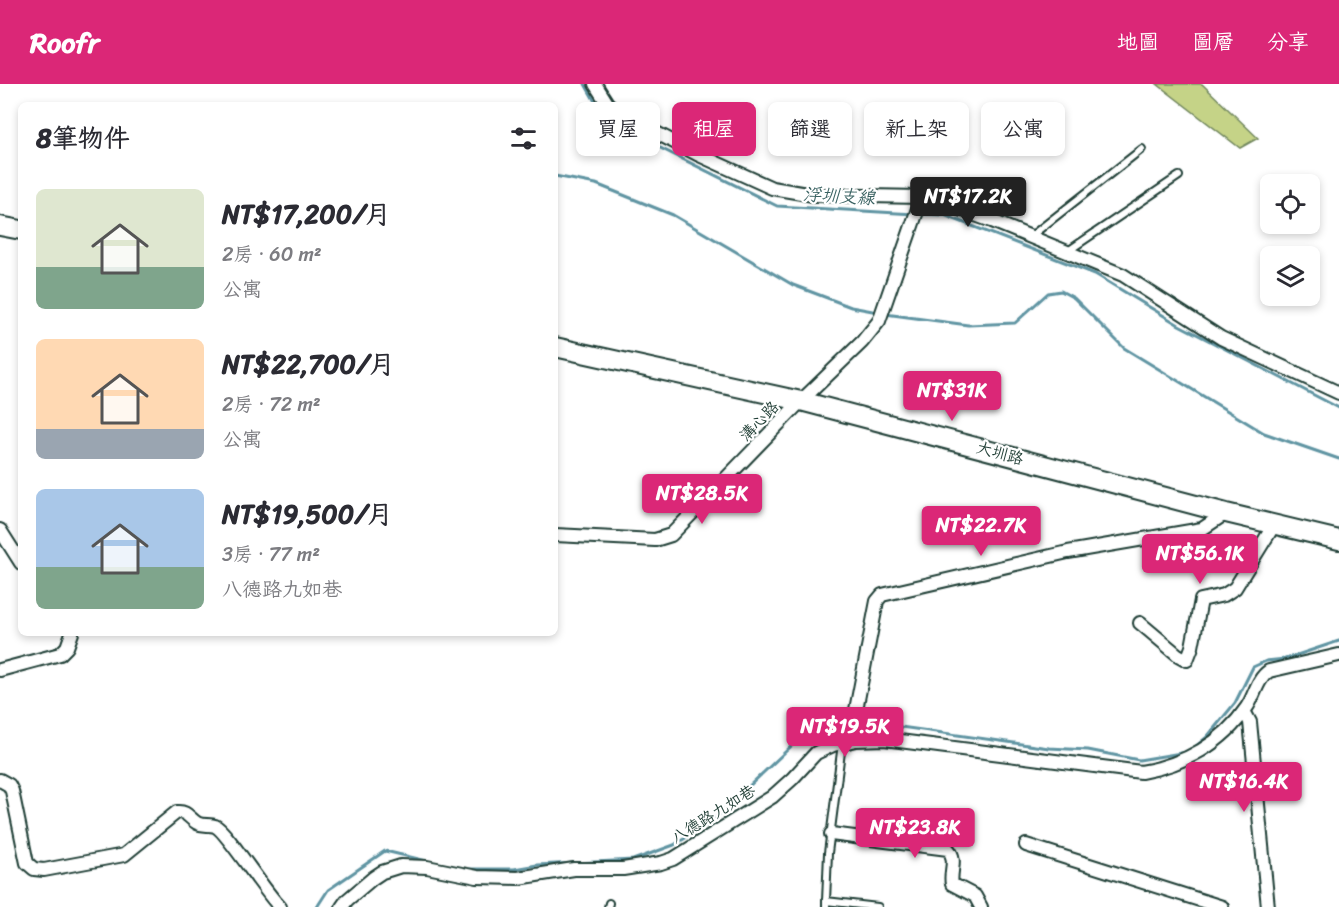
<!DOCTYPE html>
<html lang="zh-TW">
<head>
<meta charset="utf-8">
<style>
  body { margin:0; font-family:Sriracha,"LXGW WenKai TC",sans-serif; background:#f7f7f7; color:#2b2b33; height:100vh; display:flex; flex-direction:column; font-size:22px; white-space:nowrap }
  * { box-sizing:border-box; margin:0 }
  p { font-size:20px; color:#7c7c81 }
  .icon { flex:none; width:33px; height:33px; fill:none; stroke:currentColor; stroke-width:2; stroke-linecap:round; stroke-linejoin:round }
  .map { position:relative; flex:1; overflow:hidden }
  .details { position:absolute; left:18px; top:18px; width:540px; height:534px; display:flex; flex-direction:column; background:#fff; border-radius:9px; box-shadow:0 3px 9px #0003 }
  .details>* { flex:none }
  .hud { position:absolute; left:576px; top:18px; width:570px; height:54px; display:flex; gap:12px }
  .fabs { position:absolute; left:1260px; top:90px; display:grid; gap:12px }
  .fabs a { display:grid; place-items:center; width:60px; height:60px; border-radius:9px; background:#fff; box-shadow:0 3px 9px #0003; font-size:30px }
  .price { position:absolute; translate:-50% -51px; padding:0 14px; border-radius:6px; background:#db2777; color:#fff; font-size:20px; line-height:39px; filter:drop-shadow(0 2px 3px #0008) }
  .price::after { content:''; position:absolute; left:50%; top:36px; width:18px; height:14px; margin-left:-9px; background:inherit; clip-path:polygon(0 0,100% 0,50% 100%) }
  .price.current { background:#222; color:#fff }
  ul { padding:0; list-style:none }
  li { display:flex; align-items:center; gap:18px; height:150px; padding:0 18px }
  li span { display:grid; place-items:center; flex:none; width:168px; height:120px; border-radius:9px; color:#555 }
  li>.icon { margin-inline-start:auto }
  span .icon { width:72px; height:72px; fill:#fffc; stroke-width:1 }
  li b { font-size:26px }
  h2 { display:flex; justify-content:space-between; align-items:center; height:72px; padding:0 18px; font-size:26px }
  .chip { padding:0 21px; border-radius:9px; background:#fff; box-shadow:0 3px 9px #0003; font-size:21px; line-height:54px }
  .chip.current { background:#db2777; color:#fff }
  header { display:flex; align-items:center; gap:36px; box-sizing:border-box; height:84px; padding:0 30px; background:#db2777; color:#fff }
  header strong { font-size:28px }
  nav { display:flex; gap:33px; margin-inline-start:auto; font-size:21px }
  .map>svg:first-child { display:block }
</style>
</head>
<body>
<header>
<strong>Roofr</strong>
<nav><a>地圖</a><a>圖層</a><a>分享</a></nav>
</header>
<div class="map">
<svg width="1339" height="823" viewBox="0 0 1339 823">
  <rect width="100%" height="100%" fill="#fff"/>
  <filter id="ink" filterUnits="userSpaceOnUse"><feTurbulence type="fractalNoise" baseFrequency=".0167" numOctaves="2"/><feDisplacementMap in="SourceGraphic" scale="12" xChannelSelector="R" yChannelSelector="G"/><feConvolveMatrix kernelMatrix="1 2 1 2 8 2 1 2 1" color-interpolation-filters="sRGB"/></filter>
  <g filter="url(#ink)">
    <path fill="#c5d387" stroke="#72885e" stroke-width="1.5" d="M1157 0H1202L1258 54 1240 64Z"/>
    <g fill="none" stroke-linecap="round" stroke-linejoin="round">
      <path stroke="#6095a3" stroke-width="3" d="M585 0 606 37 777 122 914 130
        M555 92 596 100 673 131 793 201 851 223 878 228
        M920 130 944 131 1095 190 1179 241 1339 324
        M885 230 968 241 1015 239 1048 209 1061 207 1074 214 1124 264 1264 349 1339 375
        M858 637 1049 664 1088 666 1139 676 1187 668
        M1195 663 1207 653 1235 619 1253 583 1266 577 1285 575 1339 557
        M466 785H514L537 781 633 776 674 761 710 739 802 652 849 639
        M317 823 328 806 385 767 427 777"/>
      <g stroke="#1f3d34" stroke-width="10">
        <path id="lane" d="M1031 152 1142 65
          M1068 167 1179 92
          M826 817 828 769 842 660
          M608 823 609 819
          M826 823V817L878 823"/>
      </g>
      <g stroke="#1f3d34" stroke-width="16">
        <path id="street" d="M595 0 607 19 620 30 697 70 772 104 813 111 922 113 934 116 992 137 1123 191 1221 254 1339 309
          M0 446 21 479
          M555 451 655 456 671 451 801 317 862 258 879 237 922 113
          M1140 539 1178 571 1187 576 1192 563 1201 516 1224 511 1235 504 1274 441
          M0 586 60 570 67 563 72 549
          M1244 627 1250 638 1268 823
          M848 658 855 631 877 517 882 511 1068 468 1202 445 1226 429
          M0 696 9 701 12 707 27 779 34 785 44 786 124 771 177 728C187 727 189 734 197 739 202 742 210 740 215 742 226 746 265 809 280 823
          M831 750 948 765C958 776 949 788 952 800L975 812 981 823
          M1026 761 1222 823
          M342 823 347 816 373 794 382 788 401 782 427 783 477 793 518 794 574 785H623L661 779 673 775 772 713 792 695 816 669 833 661 856 656 884 655 1141 688C1184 681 1223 659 1247 623 1255 611 1257 595 1269 587L1339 571"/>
      </g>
      <g stroke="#1f3d34" stroke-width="22">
        <path id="secondary" d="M0 142 21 146
          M555 263 801 317 1226 429 1339 456"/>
      </g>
      <use href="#lane" stroke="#fff" stroke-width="6"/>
      <use href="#street" stroke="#fff" stroke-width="12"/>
      <use href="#secondary" stroke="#fff" stroke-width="18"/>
    </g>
  </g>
  <g text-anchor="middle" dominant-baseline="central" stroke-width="4.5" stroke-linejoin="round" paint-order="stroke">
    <g font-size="16" fill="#1f3d34" stroke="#fff">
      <text transform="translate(759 337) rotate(-46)">溝心路</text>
      <text transform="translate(1000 369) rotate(15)">大圳路</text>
      <text transform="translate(713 730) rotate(-32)">八德路九如巷</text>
    </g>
    <g font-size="18" font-style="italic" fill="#3a6262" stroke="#fff">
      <text transform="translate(839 112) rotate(3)">浮圳支線</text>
    </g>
  </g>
</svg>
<div class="fabs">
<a><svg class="icon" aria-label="locate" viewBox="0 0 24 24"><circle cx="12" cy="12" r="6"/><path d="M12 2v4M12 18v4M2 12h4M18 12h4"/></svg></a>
<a><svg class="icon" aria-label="layers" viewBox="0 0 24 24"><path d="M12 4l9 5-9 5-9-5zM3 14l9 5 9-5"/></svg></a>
</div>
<b class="price current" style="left:968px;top:144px">NT$17.2K</b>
<b class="price" style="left:952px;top:338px">NT$31K</b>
<b class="price" style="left:702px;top:441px">NT$28.5K</b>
<b class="price" style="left:981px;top:473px">NT$22.7K</b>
<b class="price" style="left:1200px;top:501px">NT$56.1K</b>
<b class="price" style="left:845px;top:674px">NT$19.5K</b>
<b class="price" style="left:1244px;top:729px">NT$16.4K</b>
<b class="price" style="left:915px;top:775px">NT$23.8K</b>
<div class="hud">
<a class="chip">買屋</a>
<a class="chip current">租屋</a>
<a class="chip">篩選</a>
<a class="chip">新上架</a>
<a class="chip">公寓</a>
</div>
<section class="details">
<h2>8筆物件<svg class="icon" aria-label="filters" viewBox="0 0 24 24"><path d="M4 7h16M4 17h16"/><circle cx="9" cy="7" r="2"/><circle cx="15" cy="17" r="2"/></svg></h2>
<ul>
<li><span style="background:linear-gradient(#dfe7d0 65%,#7fa58c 0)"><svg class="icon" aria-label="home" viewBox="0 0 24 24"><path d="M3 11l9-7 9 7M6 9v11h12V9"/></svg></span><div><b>NT$17,200/月</b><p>2房 · 60 m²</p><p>公寓</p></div></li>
<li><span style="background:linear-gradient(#ffd9b3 75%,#9aa5b1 0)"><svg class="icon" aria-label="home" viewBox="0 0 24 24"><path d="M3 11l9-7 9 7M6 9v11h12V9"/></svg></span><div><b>NT$22,700/月</b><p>2房 · 72 m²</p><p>公寓</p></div></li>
<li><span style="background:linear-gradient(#a9c7e8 65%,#7fa58c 0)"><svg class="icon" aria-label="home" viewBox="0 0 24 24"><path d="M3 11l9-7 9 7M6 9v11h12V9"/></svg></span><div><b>NT$19,500/月</b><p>3房 · 77 m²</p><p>八德路九如巷</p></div></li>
</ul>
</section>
</div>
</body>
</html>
